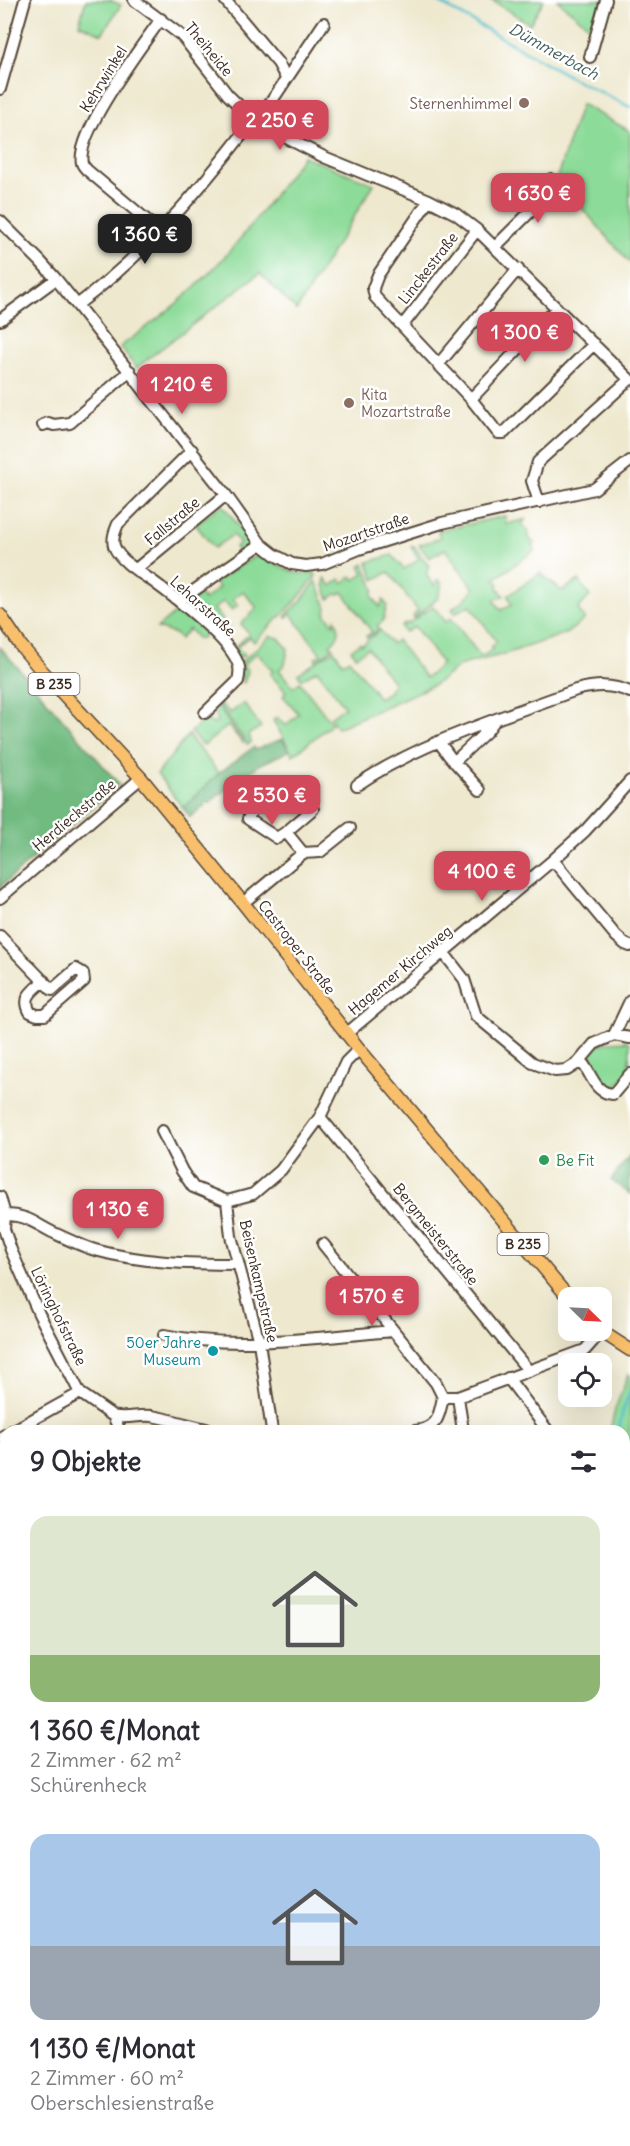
<!DOCTYPE html>
<html lang="de">
<head>
<meta charset="utf-8">
<style>
  body { margin:0; font-family:Delius,sans-serif; background:#f2f2f3; color:#2b2b33; height:100vh; display:flex; flex-direction:column; font-size:22px; white-space:nowrap }
  * { box-sizing:border-box; margin:0 }
  p { font-size:20px; color:#7c7c81 }
  .icon { flex:none; width:33px; height:33px; fill:none; stroke:currentColor; stroke-width:2; stroke-linecap:round; stroke-linejoin:round }
  .map { position:relative; flex:1; overflow:hidden }
  .details { position:absolute; left:0px; top:1425px; width:630px; height:722px; display:flex; flex-direction:column; background:#fff; border-radius:18px 18px 0 0; box-shadow:0 6px 24px #0002 }
  .details>* { flex:none }
  .needle { width:39px; rotate:114deg }
  .fabs { position:absolute; left:558px; top:1287px; display:grid; gap:12px }
  .fabs a { display:grid; place-items:center; width:54px; height:54px; border-radius:12px; background:#fff; box-shadow:0 6px 24px #0002; font-size:30px }
  .price { position:absolute; translate:-50% -51px; padding:0 14px; border-radius:12px; background:#d1495b; color:#fff; font-size:20px; line-height:39px; filter:drop-shadow(0 2px 3px #0008) }
  .price::after { content:''; position:absolute; left:50%; top:36px; width:18px; height:14px; margin-left:-9px; background:inherit; clip-path:polygon(0 0,100% 0,50% 100%) }
  .price.on { background:#222; color:#fff }
  ul { padding:0; list-style:none }
  li { display:grid; align-content:center; gap:12px; height:318px; padding:0 30px }
  li span { display:grid; place-items:center; height:186px; border-radius:18px; color:#555 }
  li>.icon { margin-inline-start:auto }
  span .icon { width:108px; height:108px; fill:#fffc; stroke-width:1 }
  li b { font-size:26px }
  h2 { display:flex; justify-content:space-between; align-items:center; height:72px; padding:0 30px; font-size:26px }
  .map>svg:first-child { display:block }
</style>
</head>
<body>
<div class="map">
<svg width="630" height="2146" viewBox="0 0 630 2146">
  <rect width="100%" height="100%" fill="#fff"/>
  <filter id="ink" filterUnits="userSpaceOnUse"><feTurbulence type="fractalNoise" baseFrequency=".0167" numOctaves="2"/><feDisplacementMap in="SourceGraphic" scale="12" xChannelSelector="R" yChannelSelector="G"/><feConvolveMatrix kernelMatrix="1 2 1 2 8 2 1 2 1" color-interpolation-filters="sRGB"/></filter>
  <filter id="wash" filterUnits="userSpaceOnUse"><feTurbulence type="fractalNoise" baseFrequency=".008" numOctaves="4" result="noise"/><feDisplacementMap in="SourceGraphic" scale="24" xChannelSelector="R" yChannelSelector="G"/><feGaussianBlur stdDeviation="1.35" result="paint"/><feColorMatrix in="noise" values="0 0 0 0 0 0 0 0 0 0 0 0 0 0 0 0 0 1.4 0 .05"/><feComposite in="paint" operator="in"/></filter>
  <g filter="url(#wash)">
    <rect width="100%" height="100%" fill="#eee8ce"/>
    <path fill="#8cdb99" stroke="#64825c" stroke-width="1.5" d="M86 0H110L121 5 102 34 79 24Z
      M491 0H544L530 24Z
      M557 0H602L595 27H590Z
      M581 104 630 131V263L581 207 555 183Z
      M303 156 374 184 298 308 296 310 260 273 136 368 120 347C141 331 164 315 185 296 231 256 267 205 303 156Z
      M222 504 250 541 249 547 240 554 235 547 240 543 233 535 214 548 196 525Z
      M505 516 506 524 527 519 522 523 529 533 527 535 534 544 532 546 535 550 495 579 499 584 497 586 504 596 494 600 501 610 512 604 508 596 540 573 562 591 579 580 590 596 578 609 585 619 567 633 505 654 461 665 434 685 337 728 330 717 345 707 317 670 302 679 298 674 334 650 343 663 349 659 379 698 390 691 389 689 394 684 368 648 356 656 351 650 360 643 362 645 380 630 392 644 397 640 426 678 442 664 415 627 405 632 401 627 406 623 408 624 433 606 446 622 451 618 481 657 493 649 491 647 497 642 470 605 455 613 452 609 463 601 474 589 445 549 429 558 419 545 440 538 438 531Z
      M414 546 429 566 426 575 435 586 438 579 442 584 438 598 414 618 413 616 418 611 389 572 374 580 368 562 392 555 404 569 419 559 411 547Z
      M263 556C281 566 292 577 315 573L316 576 295 602 254 642 250 637 237 647 244 656 236 658 234 648 249 634 241 624 257 608 243 591 233 599 238 605 232 610 224 601 214 609 229 628 224 632 191 603 199 594 204 600 219 588 215 583 219 579 254 557Z
      M364 564 374 589 372 596 380 607 383 600 387 605 383 621 377 626 379 629 367 638 366 636 372 632 343 592 338 595 336 594 329 599 324 585 325 578 331 586 340 579 343 583 352 576 355 580 364 573 360 567Z
      M316 581 327 608 325 614 334 624 335 619C341 630 340 637 330 645L333 648 316 661 315 658 321 654 291 614 286 618 285 616 301 601Z
      M181 608 208 632 199 640 189 629 180 639 175 634 157 628Z
      M270 636 279 638 288 649 285 664 279 670 293 687 300 682 332 724 293 755 273 720 277 717 285 726 299 714 283 696 286 692 270 674 273 671 257 653 243 665 248 671 244 683 242 682 240 663Z
      M219 702 230 713 244 703 261 727 249 734 251 742 248 745 218 704Z
      M217 705 244 744 228 726 203 746 190 732 206 719 213 724 217 721 215 712Z
      M188 735 219 773 183 808 157 774Z
      M627 1041 630 1043C630 1063 630 1076 611 1089L602 1087C595 1075 581 1051 602 1044 609 1041 619 1042 627 1041Z
      M628 1374 630 1375V1502L624 1492V1431H610L615 1409Z
      M0 1477 6 1486V1509L0 1507Z
      M630 1621V1692L624 1691V1632Z
      M630 1723V1777L625 1742Z"/>
    <path fill="#71bb81" stroke="#567250" stroke-width="1.5" d="M0 647 119 784 0 887Z
      M282 739 289 751 259 765 190 817 183 808 219 773 254 747 255 750Z
      M630 1155V1194L611 1180Z
      M0 1855 6 1856V2025L0 2016Z
      M624 2130 630 2139V2146H92L85 2141 624 2140Z"/>
    <path fill="#54c0cc" stroke="#487575" stroke-width="1.5" d="M0 2064 6 2073V2140L48 2141 51 2146H0Z"/>
    <g fill="none" stroke-linecap="round" stroke-linejoin="round">
      <path stroke="#54c0cc" stroke-width="3" d="M435 0 574 79 630 107
        M618 1431 623 1411 630 1391
        M624 1475 630 1488"/>
    </g>
  </g>
  <g filter="url(#ink)">
    <g fill="none" stroke-linecap="round" stroke-linejoin="round">
      <g stroke="#564638" stroke-width="14">
        <path id="minor" d="M134 0 182 36 228 95 257 123 324 157 429 200 456 214 477 230 630 380
          M225 0 278 63 286 78
          M161 19C143 44 75 134 82 163 83 166 85 168 87 170L161 232
          M590 57 606 0
          M0 89 25 0
          M429 200 378 275 373 288 375 297 471 399 498 433H504L594 344
          M0 221 40 261 56 279
          M495 247 535 207 551 179
          M77 305 226 495 261 544 275 555 292 564 306 566 322 564 359 549 442 523 594 489 630 461
          M0 320 56 279 77 305C144 255 198 192 248 127L257 123 324 23
          M403 325 477 230
          M438 365 518 269
          M471 399 557 308
          M43 425 48 423 54 425 70 423 130 371
          M192 450 118 524C115 531 112 538 114 546 119 560 139 572 151 580 173 596 234 642 239 667 240 672 239 677 238 681L205 713
          M539 502 532 481 538 462 629 380
          M136 569 226 495
          M179 601 261 544
          M439 742 450 757 480 790
          M454 762 487 731 495 720
          M357 785C420 742 504 717 576 690 596 685 611 684 630 692
          M276 791 252 810 248 819 277 838 286 832
          M303 853 286 832 313 809
          M553 860 616 936 625 944 630 946
          M0 898 141 778
          M243 903 303 853 320 852 350 828
          M0 936 52 990 76 969 83 973 84 981 45 1015H37L30 1012C22 997 32 991 44 981
          M443 952 464 979 476 1016 533 1063 555 1071 567 1070 578 1063 594 1044 614 1035 630 1038
          M346 1034 553 860 585 831 630 781
          M614 1035 630 1001
          M578 1063 584 1065C593 1078 596 1093 613 1094L630 1074
          M320 1117 528 1370
          M162 1131 182 1171 193 1187 227 1201
          M0 1197 5 1215 4 1229 11 1250 39 1314 80 1393 113 1416 120 1431
          M5 1215C27 1215 34 1223 52 1232 65 1238 81 1246 95 1250 142 1263 190 1264 238 1264
          M323 1244 436 1383 443 1397
          M164 1335C239 1350 318 1337 393 1331
          M508 1378 548 1431
          M458 1397 463 1431
          M113 1416C127 1420 138 1414 152 1416 172 1420 193 1426 214 1431
          M12 1431 80 1393
          M272 1431 259 1342 231 1236 227 1201 253 1194 281 1170 320 1117 346 1062 359 1049
          M415 1431C438 1428 439 1417 443 1397H458L585 1350 601 1332
          M0 1438 6 1434
          M0 1466 6 1475
          M0 1518 6 1514
          M624 1696 630 1697
          M0 1776 6 1780
          M624 1904 630 1906"/>
      </g>
      <g stroke="#564638" stroke-width="15">
        <path id="major" d="M0 615 21 646 43 672 141 778 243 903 359 1049 569 1298
          M599 1330 630 1350"/>
      </g>
      <use href="#minor" stroke="#fff" stroke-width="10"/>
      <use href="#major" stroke="#f8bf6c" stroke-width="12"/>
    </g>
  </g>
  <g fill="#8d6e63" stroke="#fff" stroke-width="2">
    <circle cx="524" cy="103" r="6"/>
    <circle cx="349" cy="403" r="6"/>
  </g>
  <circle fill="#2e9e5b" stroke="#fff" stroke-width="2" cx="544" cy="1160" r="6"/>
  <circle fill="#0f9aa8" stroke="#fff" stroke-width="2" cx="213" cy="1351" r="6"/>
  <g text-anchor="middle" dominant-baseline="central" stroke-width="5" stroke-linejoin="round" paint-order="stroke">
    <g fill="#fff" stroke="#766a62" stroke-width="1.5">
      <rect x="28.5" y="673" width="51" height="22" rx="4.5"/>
      <rect x="497.5" y="1233" width="51" height="22" rx="4.5"/>
    </g>
    <g font-size="14" font-weight="bold" fill="#3b2a1e">
      <text x="54" y="684">B 235</text>
      <text x="523" y="1244">B 235</text>
    </g>
    <g font-size="15" fill="#3b2a1e" stroke="#fff">
      <text transform="translate(209 49) rotate(50)">Theiheide</text>
      <text transform="translate(103 79) rotate(-58)">Kehrwinkel</text>
      <text transform="translate(428 268) rotate(-52)">Linckestraße</text>
      <text transform="translate(172 521) rotate(-40)">Fallstraße</text>
      <text transform="translate(366 532) rotate(-19)">Mozartstraße</text>
      <text transform="translate(203 606) rotate(42)">Leharstraße</text>
      <text transform="translate(74 815) rotate(-40)">Herdieckstraße</text>
      <text transform="translate(297 947) rotate(52)">Castroper Straße</text>
      <text transform="translate(400 970) rotate(-40)">Hagemer Kirchweg</text>
      <text transform="translate(436 1234) rotate(51)">Bergmeisterstraße</text>
      <text transform="translate(259 1281) rotate(77)">Beisenkampstraße</text>
      <text transform="translate(59 1316) rotate(64)">Löringhofstraße</text>
    </g>
    <g font-size="15" fill="#785e54" stroke="#fff" text-anchor="end">
      <text x="512" y="103">Sternenhimmel</text>
      <text x="361" y="394" text-anchor="start">Kita<tspan x="361" dy="17">Mozartstraße</tspan></text>
    </g>
    <g font-size="15" fill="#27864d" stroke="#fff" text-anchor="start">
      <text x="556" y="1160">Be Fit</text>
    </g>
    <g font-size="15" fill="#0d838f" stroke="#fff" text-anchor="end">
      <text x="201" y="1342">50er Jahre<tspan x="201" dy="17">Museum</tspan></text>
    </g>
    <g font-size="16" font-style="italic" fill="#445e5b" stroke="#fff">
      <text transform="translate(554 51) rotate(29)">Dümmerbach</text>
    </g>
  </g>
</svg>
<div class="fabs">
<a><svg class="needle" viewBox="-14 -14 28 28"><path d="M0-13l5 13h-10z" fill="#e53935"/><path d="M0 13l5-13h-10z" fill="#7c7c81"/></svg></a>
<a><svg class="icon" aria-label="locate" viewBox="0 0 24 24"><circle cx="12" cy="12" r="6"/><path d="M12 2v4M12 18v4M2 12h4M18 12h4"/></svg></a>
</div>
<b class="price" style="left:280px;top:151px">2 250 €</b>
<b class="price" style="left:538px;top:224px">1 630 €</b>
<b class="price on" style="left:145px;top:265px">1 360 €</b>
<b class="price" style="left:525px;top:363px">1 300 €</b>
<b class="price" style="left:182px;top:415px">1 210 €</b>
<b class="price" style="left:272px;top:826px">2 530 €</b>
<b class="price" style="left:482px;top:902px">4 100 €</b>
<b class="price" style="left:118px;top:1240px">1 130 €</b>
<b class="price" style="left:372px;top:1327px">1 570 €</b>
<section class="details">
<h2>9 Objekte<svg class="icon" aria-label="filters" viewBox="0 0 24 24"><path d="M4 7h16M4 17h16"/><circle cx="9" cy="7" r="2"/><circle cx="15" cy="17" r="2"/></svg></h2>
<ul>
<li><span style="background:linear-gradient(#dfe7d0 75%,#8fb573 0)"><svg class="icon" aria-label="home" viewBox="0 0 24 24"><path d="M3 11l9-7 9 7M6 9v11h12V9"/></svg></span><div><b>1 360 €/Monat</b><p>2 Zimmer · 62 m²</p><p>Schürenheck</p></div></li>
<li><span style="background:linear-gradient(#a9c7e8 60%,#9aa5b1 0)"><svg class="icon" aria-label="home" viewBox="0 0 24 24"><path d="M3 11l9-7 9 7M6 9v11h12V9"/></svg></span><div><b>1 130 €/Monat</b><p>2 Zimmer · 60 m²</p><p>Oberschlesienstraße</p></div></li>
</ul>
</section>
</div>
</body>
</html>
